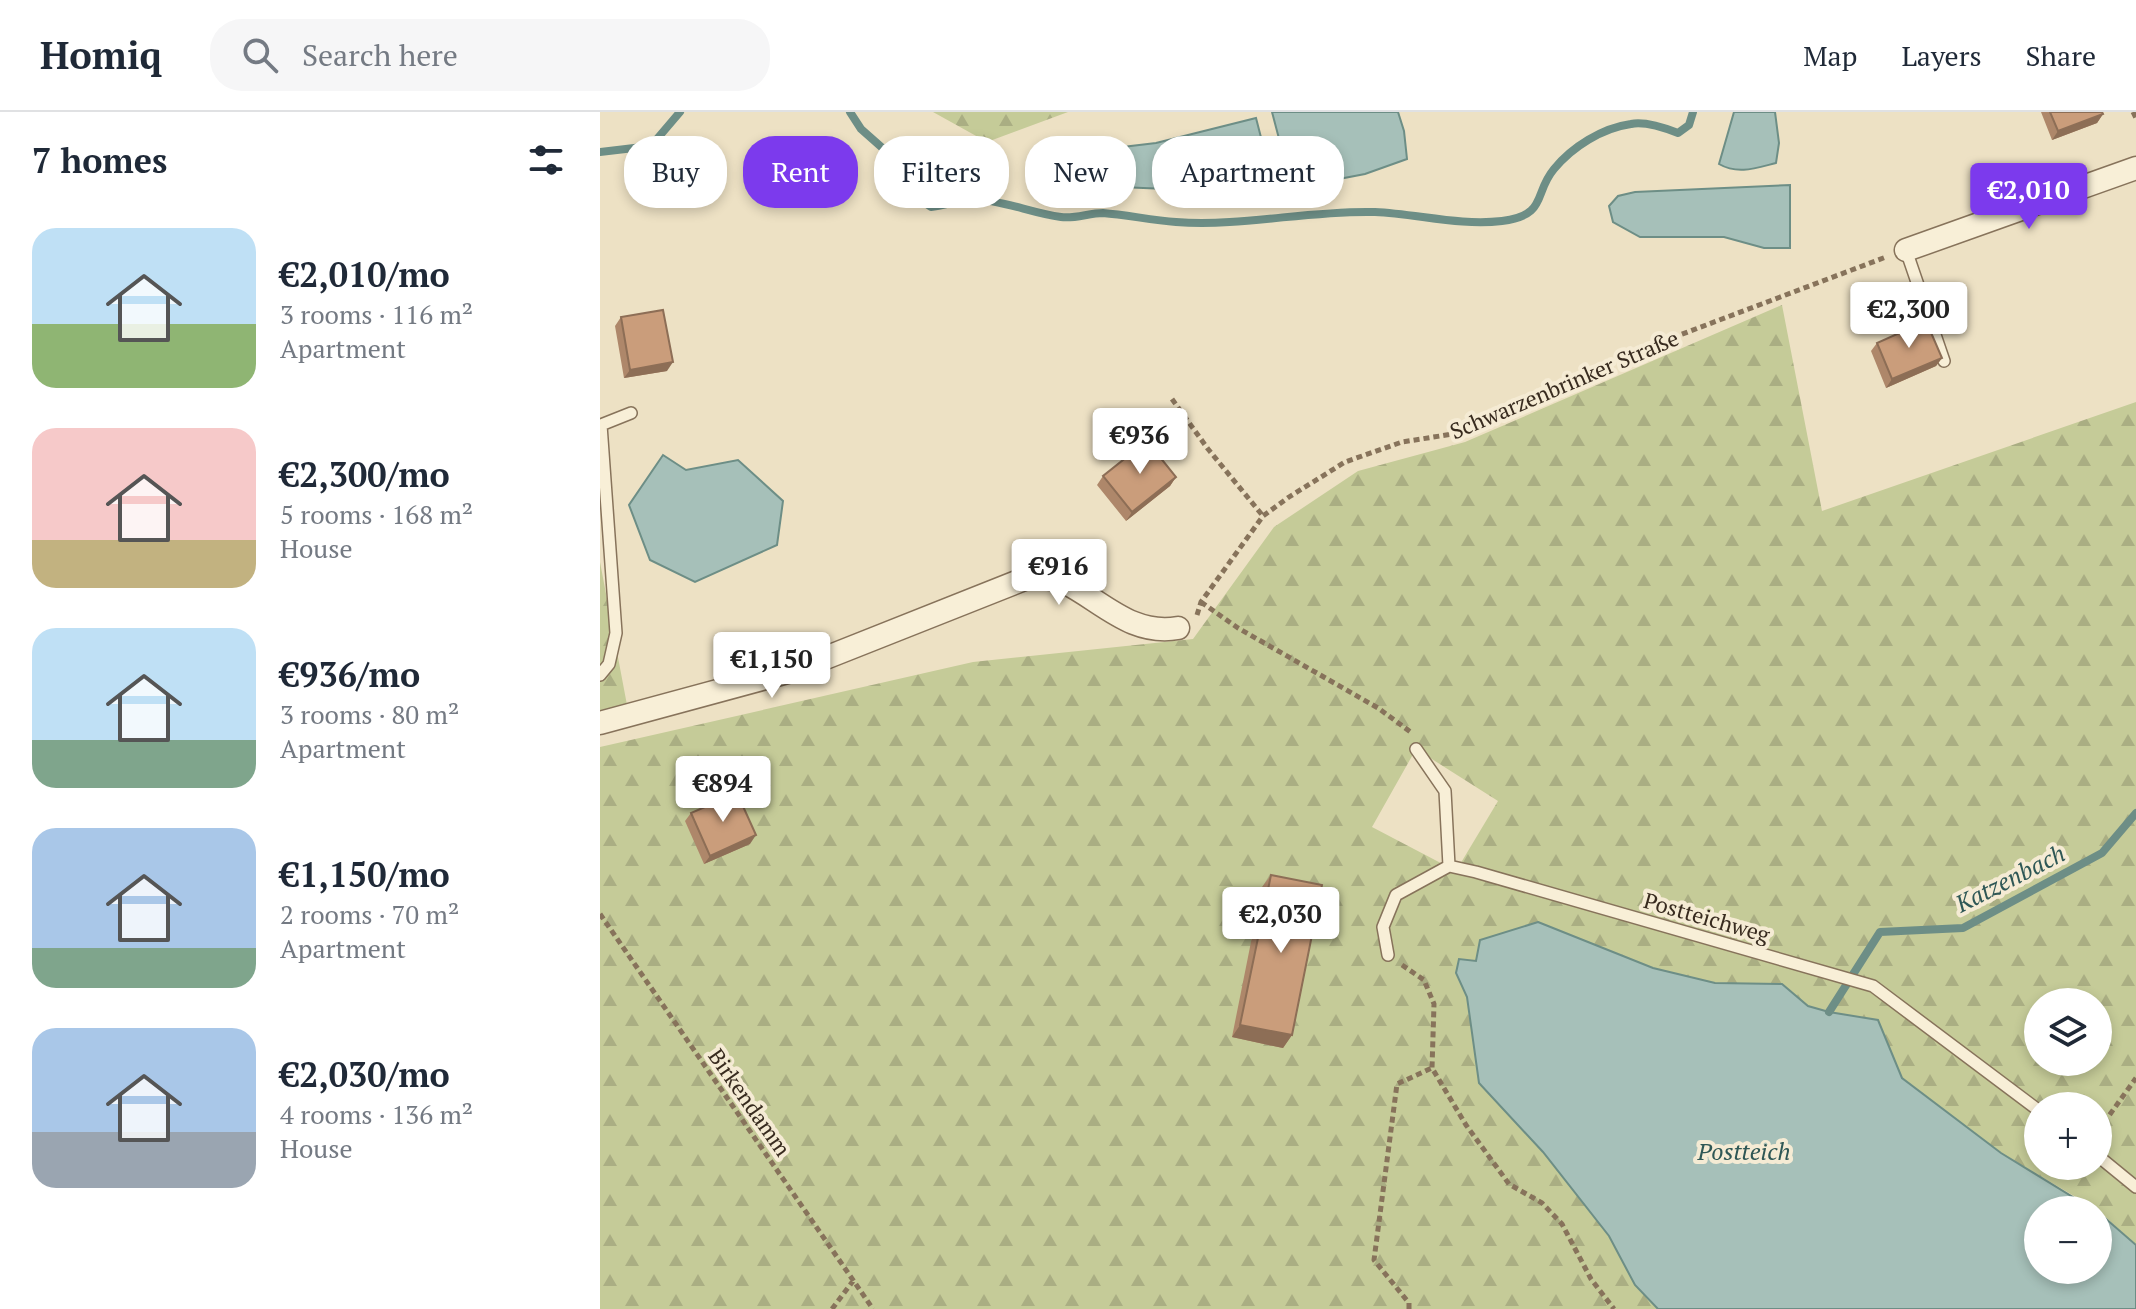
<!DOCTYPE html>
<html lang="en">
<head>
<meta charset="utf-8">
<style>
  body { margin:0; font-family:"PT Serif",serif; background:#f6f6f7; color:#1f2937; height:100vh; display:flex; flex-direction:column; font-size:30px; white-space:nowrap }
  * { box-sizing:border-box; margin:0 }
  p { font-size:26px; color:#747a83 }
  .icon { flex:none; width:44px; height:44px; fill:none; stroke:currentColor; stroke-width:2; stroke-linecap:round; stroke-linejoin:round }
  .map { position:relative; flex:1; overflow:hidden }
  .sheet { display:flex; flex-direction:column; background:#fff; width:600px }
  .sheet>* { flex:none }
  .hud { position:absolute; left:24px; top:24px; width:760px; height:72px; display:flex; gap:16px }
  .fabs { position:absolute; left:1424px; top:876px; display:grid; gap:16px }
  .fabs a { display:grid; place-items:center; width:88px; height:88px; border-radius:50%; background:#fff; box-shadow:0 4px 12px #0003; font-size:40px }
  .price { position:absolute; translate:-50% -68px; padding:0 18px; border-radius:8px; background:#fff; color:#222; font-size:26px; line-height:52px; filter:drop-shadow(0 2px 4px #0008) }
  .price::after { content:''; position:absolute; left:50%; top:48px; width:24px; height:18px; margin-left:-12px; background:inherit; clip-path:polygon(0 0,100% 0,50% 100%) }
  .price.on { background:#7c3aed; color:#fff }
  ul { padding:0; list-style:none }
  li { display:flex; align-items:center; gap:24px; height:200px; padding:0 32px }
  li span { display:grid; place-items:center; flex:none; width:224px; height:160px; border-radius:24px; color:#555 }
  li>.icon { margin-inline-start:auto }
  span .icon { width:96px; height:96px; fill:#fffc; stroke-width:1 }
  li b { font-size:34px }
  h2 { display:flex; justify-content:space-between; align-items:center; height:96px; padding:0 32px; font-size:34px }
  .pill { padding:0 28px; border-radius:32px; background:#fff; box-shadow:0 4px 12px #0003; font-size:28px; line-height:72px }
  .pill.on { background:#7c3aed; color:#fff }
  header { display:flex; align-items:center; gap:48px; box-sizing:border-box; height:112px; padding:0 40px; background:#fff; border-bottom:2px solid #e0e1e3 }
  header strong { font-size:38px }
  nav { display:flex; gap:44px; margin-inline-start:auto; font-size:28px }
  .search { width:560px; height:72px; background:#f6f6f7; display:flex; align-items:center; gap:20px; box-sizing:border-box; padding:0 28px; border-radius:32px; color:#747a83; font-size:30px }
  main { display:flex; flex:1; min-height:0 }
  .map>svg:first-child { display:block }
</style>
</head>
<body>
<header>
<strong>Homiq</strong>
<div class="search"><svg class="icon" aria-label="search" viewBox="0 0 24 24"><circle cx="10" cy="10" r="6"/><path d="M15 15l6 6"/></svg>Search here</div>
<nav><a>Map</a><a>Layers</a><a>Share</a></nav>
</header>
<main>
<section class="sheet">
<h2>7 homes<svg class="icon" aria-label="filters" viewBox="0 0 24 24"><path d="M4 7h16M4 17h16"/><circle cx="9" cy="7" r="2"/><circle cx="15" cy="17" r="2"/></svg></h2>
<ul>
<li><span style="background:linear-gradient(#bfe0f5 60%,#8fb573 0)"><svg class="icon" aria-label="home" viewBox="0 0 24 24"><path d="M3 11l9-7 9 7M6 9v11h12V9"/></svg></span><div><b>€2,010/mo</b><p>3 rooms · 116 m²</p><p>Apartment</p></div></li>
<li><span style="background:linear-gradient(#f6c9c9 70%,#c2b280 0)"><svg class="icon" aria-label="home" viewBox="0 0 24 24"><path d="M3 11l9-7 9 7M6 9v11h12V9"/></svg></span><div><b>€2,300/mo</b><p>5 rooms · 168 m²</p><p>House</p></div></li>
<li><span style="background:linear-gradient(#bfe0f5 70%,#7fa58c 0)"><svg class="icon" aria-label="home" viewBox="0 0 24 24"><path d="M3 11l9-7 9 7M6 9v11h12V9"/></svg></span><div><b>€936/mo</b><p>3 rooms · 80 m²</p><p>Apartment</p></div></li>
<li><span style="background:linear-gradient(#a9c7e8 75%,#7fa58c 0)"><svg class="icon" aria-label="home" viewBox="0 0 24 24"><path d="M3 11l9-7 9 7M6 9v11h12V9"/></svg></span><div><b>€1,150/mo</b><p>2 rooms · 70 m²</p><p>Apartment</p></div></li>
<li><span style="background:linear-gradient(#a9c7e8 65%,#9aa5b1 0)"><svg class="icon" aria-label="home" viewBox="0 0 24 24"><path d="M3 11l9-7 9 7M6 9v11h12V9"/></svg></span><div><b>€2,030/mo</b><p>4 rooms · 136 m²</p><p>House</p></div></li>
</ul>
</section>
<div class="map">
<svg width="1536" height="1197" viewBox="0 0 1536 1197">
  <defs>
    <pattern id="forest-firs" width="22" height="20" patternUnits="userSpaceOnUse" patternTransform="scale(2)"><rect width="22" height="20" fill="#c5cb98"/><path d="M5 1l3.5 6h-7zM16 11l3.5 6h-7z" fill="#aaae83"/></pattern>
  </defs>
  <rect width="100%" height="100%" fill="#ede1c4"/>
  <path fill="url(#forest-firs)" fill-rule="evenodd" d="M333 0H468L387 30Z
    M1182 193 1222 399 1536 290V1133L1498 1098 1401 1041 1302 966 1278 908 1229 900 1208 894 1181 872 1115 871 1053 856 938 810 876 849 859 848 856 861 867 885 879 971 943 1040 1009 1124 1035 1173 1058 1197H0V635L373 550 593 527 674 415 758 359 865 330ZM816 637 898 689 856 759 772 715ZM1438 890H1498V950H1438ZM1438 994H1498V1054H1438Z
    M0 450 27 593 0 601Z"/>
  <path fill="#a6c0b9" stroke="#6d8e86" stroke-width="2" d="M672 0H798L804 19 807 47 765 62 692 76Z
    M1134 0H1175L1179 31 1176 51C1156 56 1138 63 1119 52Z
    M656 6 674 76 567 77 473 73 464 49 472 41 556 31Z
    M1190 73V136H1164L1124 125H1040L1013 110 1009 94 1018 84 1035 80Z
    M63 343 86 358 138 348 183 389 177 433 95 470 50 448 29 393Z
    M938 810 1053 856 1115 871 1182 872 1208 894 1229 900 1278 908 1302 966 1401 1041 1494 1098H1438V1158H1498V1100L1536 1133V1197H1058L1035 1173 1009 1124 943 1040 879 971 867 885 856 861 859 847 876 849 880 828Z"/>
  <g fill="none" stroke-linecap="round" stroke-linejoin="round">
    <path stroke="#6d8e86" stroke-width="8" d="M250 0 261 17 313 63 317 86 331 95C342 94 364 87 372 87 403 88 431 101 461 105 475 107 489 101 503 101 527 103 551 108 576 110 643 115 708 98 775 100 818 102 860 114 902 109 948 103 933 82 954 57 972 35 1002 16 1031 12 1045 9 1065 16 1078 21L1089 13 1093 0
      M0 40 51 34 80 0
      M1229 900 1280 820 1363 816 1502 741 1536 701"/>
    <g stroke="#87735b" stroke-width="14">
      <path id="lane" d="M1306 138 1344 249
        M0 563 9 552 16 521 1 313 31 301
        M816 637 845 679 849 754
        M788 843 783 815 796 783 849 754 876 760 1273 874 1438 998
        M1498 1044 1536 1075"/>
    </g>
    <g stroke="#87735b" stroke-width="25">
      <path id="street" d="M1306 138 1536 56
        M0 611 195 558 427 466C439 466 453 465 464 470 502 489 531 524 578 516"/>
    </g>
    <path stroke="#87735b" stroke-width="5" stroke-dasharray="6 4" stroke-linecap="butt" d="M1533 0 1536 6
      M572 287 608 337 663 404
      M601 490 638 516 778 596 812 621
      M597 503 601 490 663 404 689 385 745 350 802 330 859 321 1011 249 1286 145
      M0 802 273 1197
      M802 853 824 868 834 892 832 956 866 1013 909 1072 942 1091 962 1112 991 1167 1014 1197
      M1498 1019 1536 966
      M232 1197 253 1169
      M809 1197V1191L774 1148 797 972 832 956"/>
    <use href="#lane" stroke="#f8efd7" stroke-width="11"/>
    <use href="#street" stroke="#f8efd7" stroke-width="22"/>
  </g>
  <path fill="#ae876a" d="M1441 0H1502L1503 2 1497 11 1452 28Z
    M21 205 67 259 24 266 15 214Z
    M1277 231 1342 246 1336 254 1286 276 1271 239Z
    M503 364 576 365 570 374 526 409 497 373Z
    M91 701 150 732 104 752 85 709Z
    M671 763 692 923 683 936 632 925 662 775Z"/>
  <path fill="#8d6e56" d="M1503 2 1497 11 1452 28 1458 19Z
    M1342 246 1336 254 1286 276 1292 267Z
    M73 250 67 259 24 266 30 258Z
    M576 365 570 374 526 409 532 400Z
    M156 723 150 732 104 752 110 744Z
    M640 913 692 923 683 936 632 925Z"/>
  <path fill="#ca9d7b" stroke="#8d6e56" stroke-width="2" d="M1450 0H1502L1503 2 1458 19Z
    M63 198 73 250 30 258 21 205Z
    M1326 209 1342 246 1292 267 1277 231Z
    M547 329 576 365 532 400 503 364Z
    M137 681 156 723 110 744 91 701Z
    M671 763 722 773 692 923 640 913Z"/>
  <g text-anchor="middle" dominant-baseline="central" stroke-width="8" stroke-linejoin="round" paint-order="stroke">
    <g font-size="22" fill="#382b1f" stroke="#f5ebd4">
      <text transform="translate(964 272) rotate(-23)">Schwarzenbrinker Straße</text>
      <text transform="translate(1107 805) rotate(16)">Postteichweg</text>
      <text transform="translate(150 990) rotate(55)">Birkendamm</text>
    </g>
    <g font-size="24" font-style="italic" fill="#2e5755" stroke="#f5ebd4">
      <text transform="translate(1410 766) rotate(-27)">Katzenbach</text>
      <text x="1144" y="1039">Postteich</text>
    </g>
  </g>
</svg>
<div class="fabs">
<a><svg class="icon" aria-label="layers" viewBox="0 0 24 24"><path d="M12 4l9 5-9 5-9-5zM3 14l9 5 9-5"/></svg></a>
<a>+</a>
<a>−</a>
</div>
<b class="price on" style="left:1429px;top:119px">€2,010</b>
<b class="price" style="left:1309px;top:238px">€2,300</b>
<b class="price" style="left:540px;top:364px">€936</b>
<b class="price" style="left:459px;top:495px">€916</b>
<b class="price" style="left:172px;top:588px">€1,150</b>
<b class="price" style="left:123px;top:712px">€894</b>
<b class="price" style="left:681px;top:843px">€2,030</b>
<div class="hud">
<a class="pill">Buy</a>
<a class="pill on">Rent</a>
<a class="pill">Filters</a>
<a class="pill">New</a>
<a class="pill">Apartment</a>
</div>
</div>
</main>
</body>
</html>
